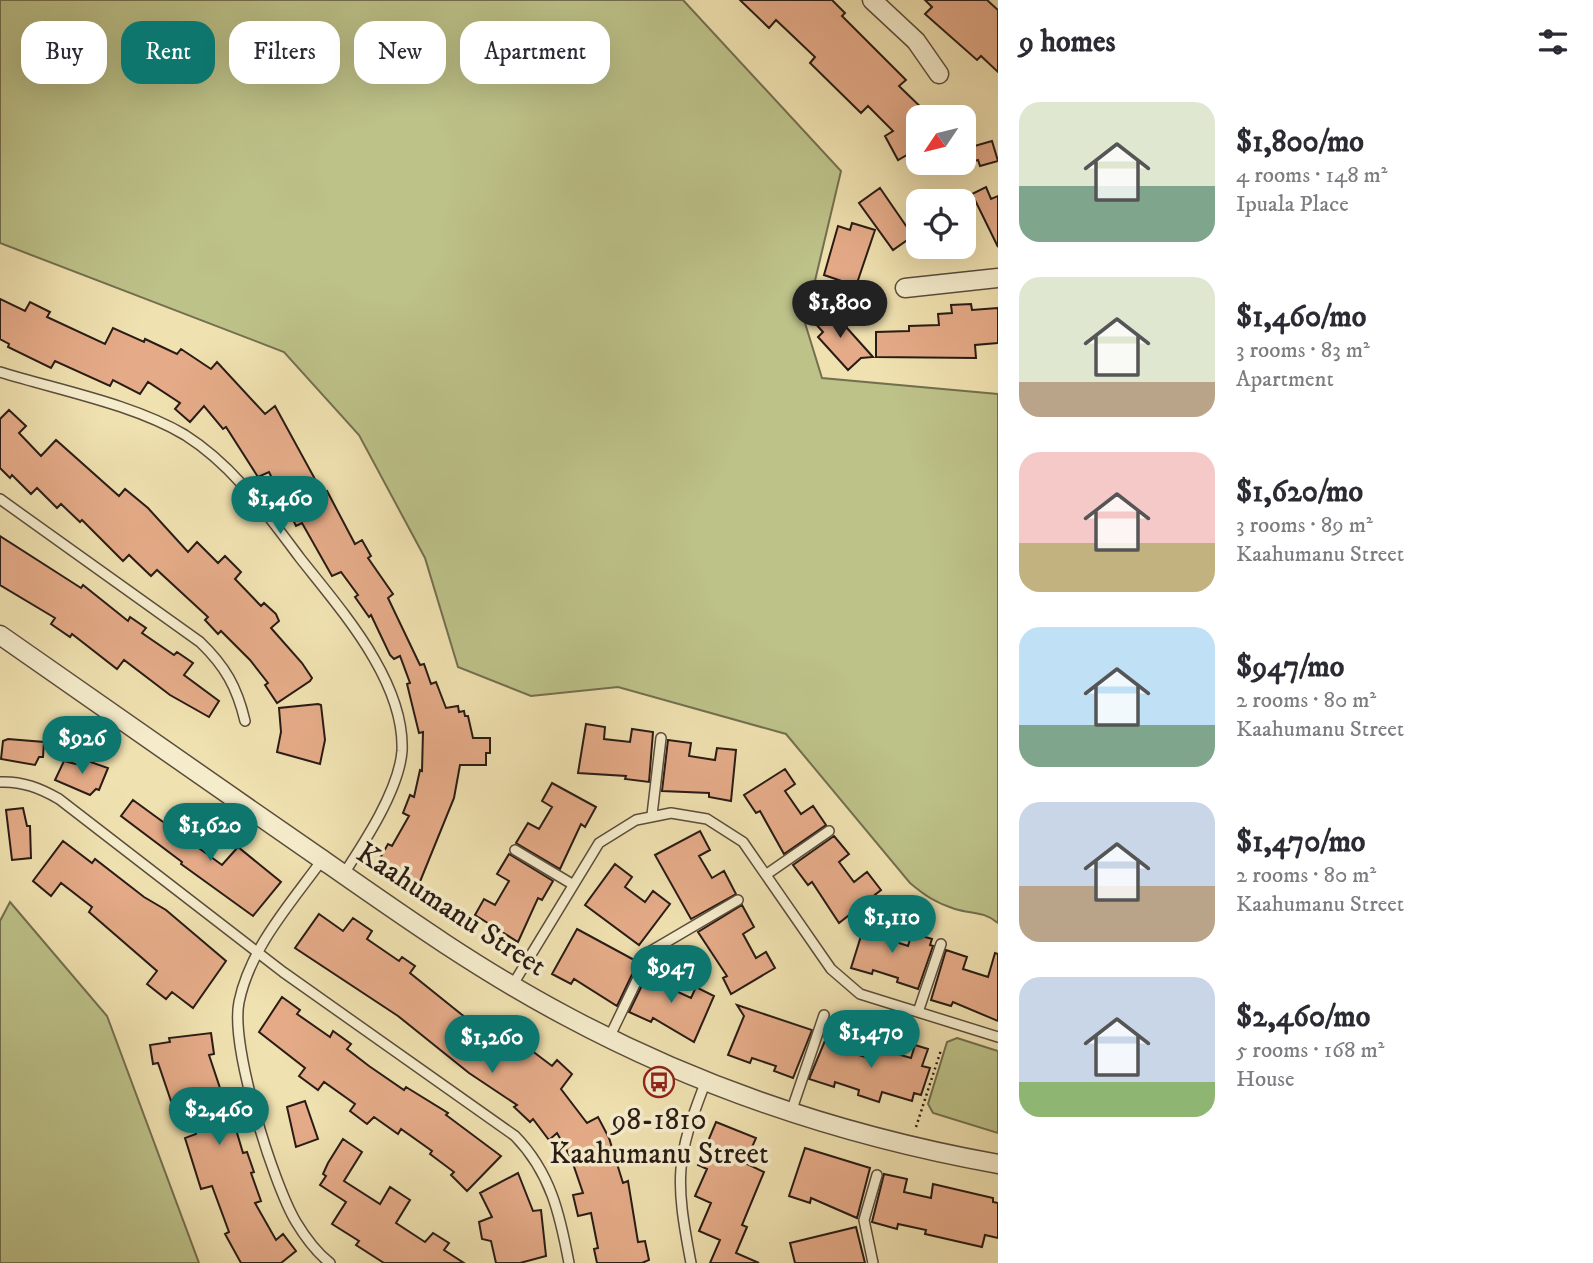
<!DOCTYPE html>
<html lang="en">
<head>
<meta charset="utf-8">
<style>
  body { margin:0; font-family:"IM FELL DW Pica",serif; background:#f7f7f7; color:#2b2b33; height:100vh; display:flex; flex-direction:column; font-size:26px; white-space:nowrap }
  * { box-sizing:border-box; margin:0 }
  p { font-size:23px; color:#7c7c81 }
  .icon { flex:none; width:38px; height:38px; fill:none; stroke:currentColor; stroke-width:2; stroke-linecap:round; stroke-linejoin:round }
  .map { position:relative; flex:1; overflow:hidden }
  .details { display:flex; flex-direction:column; background:#fff; width:595px }
  .details>* { flex:none }
  .banner { position:absolute; left:21px; top:21px; width:665px; height:63px; display:flex; gap:14px }
  .needle { width:46px; rotate:235deg }
  .tools { position:absolute; left:906px; top:105px; display:grid; gap:14px }
  .tools a { display:grid; place-items:center; width:70px; height:70px; border-radius:14px; background:#fff; box-shadow:0 7px 28px #0002; font-size:35px }
  .price { position:absolute; translate:-50% -60px; padding:0 16px; border-radius:24px; background:#0f766e; color:#fff; font-size:23px; line-height:46px; filter:drop-shadow(0 2px 4px #0008) }
  .price::after { content:''; position:absolute; left:50%; top:42px; width:21px; height:16px; margin-left:-10px; background:inherit; clip-path:polygon(0 0,100% 0,50% 100%) }
  .price.current { background:#222; color:#fff }
  ul { padding:0; list-style:none }
  li { display:flex; align-items:center; gap:21px; height:175px; padding:0 21px }
  li span { display:grid; place-items:center; flex:none; width:196px; height:140px; border-radius:21px; color:#555 }
  li>.icon { margin-inline-start:auto }
  span .icon { width:84px; height:84px; fill:#fffc; stroke-width:1 }
  li b { font-size:30px }
  h2 { display:flex; justify-content:space-between; align-items:center; height:84px; padding:0 21px; font-size:30px }
  .pill { padding:0 24px; border-radius:21px; background:#fff; box-shadow:0 7px 28px #0002; font-size:24px; line-height:63px }
  .pill.current { background:#0f766e; color:#fff }
  main { display:flex; flex:1; min-height:0 }
  .map>svg:first-child { display:block }
</style>
</head>
<body>
<main>
<div class="map">
<svg width="998" height="1263" viewBox="0 0 998 1263">
  <rect width="100%" height="100%" fill="#f0e1b0"/>
  <filter id="stains"><feTurbulence type="fractalNoise" baseFrequency=".00286" numOctaves="4"/><feColorMatrix values="0 0 0 0 .2 0 0 0 0 .09 0 0 0 0 .02 0 0 0 .5 -.17"/></filter>
  <radialGradient id="worn" r=".72"><stop offset=".6" stop-color="#630" stop-opacity="0"/><stop offset="1" stop-color="#630" stop-opacity=".3"/></radialGradient>
  <path fill="#bdc289" stroke="#736f4f" stroke-width="2" d="M0 0H683L841 171 805 323 822 378 998 394V923C984 911 971 914 955 909 936 903 924 895 910 883L786 734 618 687 531 696 458 667 425 558 359 435 284 352 0 243Z
    M10 902 107 1016 199 1263H0V921Z
    M957 1038 998 1051V1133L933 1113 928 1104 947 1042Z"/>
  <path fill="#e5ab88" stroke="#291c15" stroke-width="2" d="M740 0H832L845 13 842 16 906 80 899 86 931 117H919V148L898 160 885 136 893 131 868 106 861 113 810 63 815 57 776 20 769 28Z
    M925 0H987L998 10V72L981 56 977 60 925 14 932 7Z
    M992 141 998 161 980 166 978 160 964 164V149Z
    M986 187 991 199 998 196V247L972 194Z
    M880 188 913 236 893 250 859 203Z
    M852 223 875 230 856 286 824 275 838 226 850 230Z
    M0 299 25 311 30 302 50 312 47 317 105 344 113 328 144 342 145 339 177 354 181 349 211 369 217 362 265 414 275 406 322 492 327 491 355 544 362 540 371 556 368 558 393 594 388 598 420 665 424 664 431 684 436 682 446 708 458 706 459 712 464 711 465 716H468L473 738H490V753H486V765H460L454 798 417 889 399 879 401 876 379 860 388 844 392 846 409 816 403 813 410 795 414 797 420 770 422 771 423 732 419 733 407 684 410 683 400 656 394 659 390 655 371 615 369 617 355 597 358 595 341 572 332 576 302 523 296 526 269 472 258 477 226 427 223 429 204 406 190 422 175 409 180 403 148 382 140 394 113 380 110 386 55 361 51 368 8 347 9 344 0 339Z
    M971 304 972 310 998 308V343L975 345 976 358 876 357V332L909 331V326L939 325 938 314 952 313 951 305Z
    M829 308 873 357 861 358 848 370 818 337 823 332 814 322Z
    M9 410 26 426 19 433 41 456 56 440 119 496 125 489 148 508 188 552 197 542 218 563 225 556 241 572 235 579 261 606 264 603 276 614 279 621 271 628 302 663 312 678 310 681 277 703 265 685 268 683 250 660 221 631 218 634 205 620 208 617 157 570 151 576 129 555 123 561 82 520 80 522 61 504 57 508 37 488 31 494 12 475 10 478 0 468V419Z
    M0 536 81 588 83 585 128 621 130 617 146 628 142 633 174 655 177 652 193 663 184 675 219 701 209 717 170 695 124 660 117 669 72 634 70 637 51 624 55 618 0 585Z
    M318 704 321 705 325 740 320 764 277 752 281 732 279 708Z
    M586 724 605 727 604 739 630 742 632 729 653 732 649 782 625 779 626 776 578 773Z
    M8 739 44 742 43 757H39L35 765 1 759 3 741Z
    M668 740 691 743 689 756 715 760 717 748 736 750 731 801 709 797V793L662 791Z
    M79 758 108 768 99 790 96 789 90 795 55 780 64 761 76 764Z
    M785 769 795 784 785 791 801 814 813 806 826 825 784 854 760 811 756 813 744 795Z
    M552 783 596 807 585 827 581 824 560 869 516 843 528 823 539 829 552 807 542 801Z
    M133 800 222 865 238 847 281 882 253 916 181 864 182 862 121 816Z
    M23 808 27 826H30L31 858 12 860 6 810Z
    M700 831 710 850 699 856 712 878 724 871 736 894 691 919 655 855Z
    M834 836 849 854 839 862 854 882 867 872 881 890 839 923 812 882 808 885 793 865Z
    M63 841 92 863 95 859 144 897 166 910 226 961 193 1008 172 992 166 999 147 984 157 971 89 912 92 907 61 883 51 896 33 881Z
    M509 854 553 881 542 900 538 898 518 942 475 915 484 899 495 905 509 881 497 874Z
    M615 864 632 877 625 887 645 902 653 891 670 904 639 945 585 905Z
    M742 905 754 927 743 934 756 958 766 952 775 968 731 994 723 978 727 976 698 932Z
    M319 914 343 931 353 918 372 931 367 939 399 961 402 957 415 966 410 973 461 1014 491 1036 495 1031 520 1049 523 1044 552 1066 557 1060 572 1074 561 1089 587 1123 598 1117 609 1138 623 1183 628 1181 638 1242 645 1241 649 1260 642 1263H597L594 1249 598 1248 591 1213 578 1216 573 1195 583 1193 571 1158 557 1133 549 1140 533 1119 530 1122 514 1107 517 1105 469 1073 398 1016 295 948Z
    M866 920 887 926 884 938 908 946 912 933 932 939 930 945 933 946 918 989 897 982 898 978 873 970 872 974 851 968Z
    M577 929 638 962 617 1006 574 979 571 984 552 974Z
    M946 950 967 957 963 969 988 977 995 953 998 954V1021L953 1002 951 1006 931 1000Z
    M652 965 672 975 667 987 691 998 696 987 714 996 694 1042 653 1018 651 1022 629 1012Z
    M282 997 300 1010 297 1014 330 1037 333 1031 351 1044 347 1049 369 1066 404 1090 406 1087 448 1113 446 1115 501 1156 467 1191 451 1175 454 1172 430 1154 432 1151 401 1129 398 1134 374 1117 367 1124 350 1111 355 1104 324 1082 318 1090 299 1076 305 1068 259 1032Z
    M737 1005 812 1030 793 1078 774 1071 776 1066 752 1058 750 1063 728 1055 744 1016Z
    M829 1031 849 1038 845 1051 869 1058 873 1047 911 1058 915 1045 928 1049 922 1066 930 1068 921 1095 914 1093 912 1101 882 1092 879 1102 858 1095 859 1090 835 1082 834 1087 809 1079Z
    M211 1033 214 1054 209 1055 223 1097 226 1096 243 1153 247 1152 254 1172 251 1173 261 1201 255 1203 276 1240 283 1234 296 1251 281 1263H241L225 1234 229 1232 212 1186 201 1189 185 1138 196 1134 184 1097 171 1101 158 1063 153 1064 150 1045 170 1042 169 1038Z
    M305 1101 318 1139 296 1147 287 1107Z
    M716 1122 756 1138 745 1163 764 1172 742 1225 747 1227 736 1253 759 1263H710L720 1240 699 1231 711 1203 695 1196 707 1169 698 1165Z
    M343 1139 362 1152 344 1181 380 1204 390 1187 410 1200 396 1223 425 1242 433 1233 449 1243 444 1250 464 1263H384L356 1245 359 1241 332 1224 346 1202 320 1185 326 1176 323 1174 328 1163Z
    M805 1148 870 1168 857 1218 811 1198 810 1203 789 1196Z
    M518 1173 533 1211 541 1210 546 1256 520 1263H496L491 1241 482 1239 479 1222 492 1217 480 1193Z
    M884 1174 907 1179 904 1192 931 1198 933 1184 993 1198V1202L998 1203V1238L985 1235 982 1247 925 1234 926 1230 898 1224 897 1229 872 1222Z
    M856 1227 865 1263H795L790 1243Z"/>
  <g fill="none" stroke-linecap="round" stroke-linejoin="round">
    <g stroke="#5b4d3c" stroke-width="12">
      <path id="service" d="M0 372C58 390 133 404 185 435 234 466 266 513 300 558 341 610 405 681 402 751 399 790 364 843 343 875
        M0 499 200 642C225 666 237 687 245 721
        M0 782C22 781 40 788 59 799L283 972 515 1136C551 1173 560 1215 569 1263
        M652 815 661 738
        M515 850 572 884
        M322 860C291 903 250 948 239 1002 230 1046 273 1183 296 1222 305 1237 316 1252 330 1263
        M767 874 829 831
        M512 986 599 843 636 820 671 813 707 819 743 842 831 969 860 994 998 1037
        M918 1012 941 944
        M609 1038 651 951 738 900
        M791 1112 824 1015
        M691 1263C675 1179 675 1160 706 1081
        M873 1263 864 1220 877 1175"/>
    </g>
    <g stroke="#5b4d3c" stroke-width="21">
      <path id="minor" d="M872 0 916 41 939 74
        M905 288 998 278
        M0 635C106 709 213 784 320 858 400 914 479 970 566 1016 700 1088 848 1137 998 1164"/>
    </g>
    <path stroke="#291c15" stroke-width="2.5" stroke-dasharray="2 3.5" stroke-linecap="butt" d="M916 1127 941 1050"/>
    <use href="#service" stroke="#f5eccc" stroke-width="9"/>
    <use href="#minor" stroke="#f5eccc" stroke-width="18"/>
  </g>
  <defs>
    <g id="bus-ring" transform="scale(1.575)"><circle r="9.5" fill="#f5eccc" stroke="#8f2418" stroke-width="1.5"/><path d="M-5-6H5V4H4V6H2V4H-2V6H-4V4H-5ZM-3.5-4V0h7V-4ZM-3.5 1.2v1.5H-2V1.2ZM2 1.2v1.5H3.5V1.2Z" fill="#8f2418"/></g>
  </defs>
  <g fill-rule="evenodd">
    <use href="#bus-ring" x="659" y="1082"/>
  </g>
  <g text-anchor="middle" dominant-baseline="central" stroke-width="7" stroke-linejoin="round" paint-order="stroke">
    <g font-size="30" fill="#291c15" stroke="#f5eccc">
      <text transform="translate(451 910) rotate(33)">Kaahumanu Street</text>
    </g>
    <g font-size="30" fill="#291c15" stroke="#f5eccc">
      <text x="659" y="1120">98-1810<tspan x="659" dy="34">Kaahumanu Street</tspan></text>
    </g>
  </g>
  <rect width="100%" height="100%" filter="url(#stains)"/>
  <rect width="100%" height="100%" fill="url(#worn)"/>
</svg>
<div class="tools">
<a><svg class="needle" viewBox="-14 -14 28 28"><path d="M0-13l5 13h-10z" fill="#e53935"/><path d="M0 13l5-13h-10z" fill="#7c7c81"/></svg></a>
<a><svg class="icon" aria-label="locate" viewBox="0 0 24 24"><circle cx="12" cy="12" r="6"/><path d="M12 2v4M12 18v4M2 12h4M18 12h4"/></svg></a>
</div>
<b class="price current" style="left:840px;top:340px">$1,800</b>
<b class="price" style="left:280px;top:536px">$1,460</b>
<b class="price" style="left:82px;top:776px">$926</b>
<b class="price" style="left:210px;top:863px">$1,620</b>
<b class="price" style="left:892px;top:955px">$1,110</b>
<b class="price" style="left:671px;top:1005px">$947</b>
<b class="price" style="left:871px;top:1070px">$1,470</b>
<b class="price" style="left:492px;top:1075px">$1,260</b>
<b class="price" style="left:219px;top:1147px">$2,460</b>
<div class="banner">
<a class="pill">Buy</a>
<a class="pill current">Rent</a>
<a class="pill">Filters</a>
<a class="pill">New</a>
<a class="pill">Apartment</a>
</div>
</div>
<section class="details">
<h2>9 homes<svg class="icon" aria-label="filters" viewBox="0 0 24 24"><path d="M4 7h16M4 17h16"/><circle cx="9" cy="7" r="2"/><circle cx="15" cy="17" r="2"/></svg></h2>
<ul>
<li><span style="background:linear-gradient(#dfe7d0 60%,#7fa58c 0)"><svg class="icon" aria-label="home" viewBox="0 0 24 24"><path d="M3 11l9-7 9 7M6 9v11h12V9"/></svg></span><div><b>$1,800/mo</b><p>4 rooms · 148 m²</p><p>Ipuala Place</p></div></li>
<li><span style="background:linear-gradient(#dfe7d0 75%,#b9a48a 0)"><svg class="icon" aria-label="home" viewBox="0 0 24 24"><path d="M3 11l9-7 9 7M6 9v11h12V9"/></svg></span><div><b>$1,460/mo</b><p>3 rooms · 83 m²</p><p>Apartment</p></div></li>
<li><span style="background:linear-gradient(#f6c9c9 65%,#c2b280 0)"><svg class="icon" aria-label="home" viewBox="0 0 24 24"><path d="M3 11l9-7 9 7M6 9v11h12V9"/></svg></span><div><b>$1,620/mo</b><p>3 rooms · 89 m²</p><p>Kaahumanu Street</p></div></li>
<li><span style="background:linear-gradient(#bfe0f5 70%,#7fa58c 0)"><svg class="icon" aria-label="home" viewBox="0 0 24 24"><path d="M3 11l9-7 9 7M6 9v11h12V9"/></svg></span><div><b>$947/mo</b><p>2 rooms · 80 m²</p><p>Kaahumanu Street</p></div></li>
<li><span style="background:linear-gradient(#c9d6e8 60%,#b9a48a 0)"><svg class="icon" aria-label="home" viewBox="0 0 24 24"><path d="M3 11l9-7 9 7M6 9v11h12V9"/></svg></span><div><b>$1,470/mo</b><p>2 rooms · 80 m²</p><p>Kaahumanu Street</p></div></li>
<li><span style="background:linear-gradient(#c9d6e8 75%,#8fb573 0)"><svg class="icon" aria-label="home" viewBox="0 0 24 24"><path d="M3 11l9-7 9 7M6 9v11h12V9"/></svg></span><div><b>$2,460/mo</b><p>5 rooms · 168 m²</p><p>House</p></div></li>
</ul>
</section>
</main>
</body>
</html>
